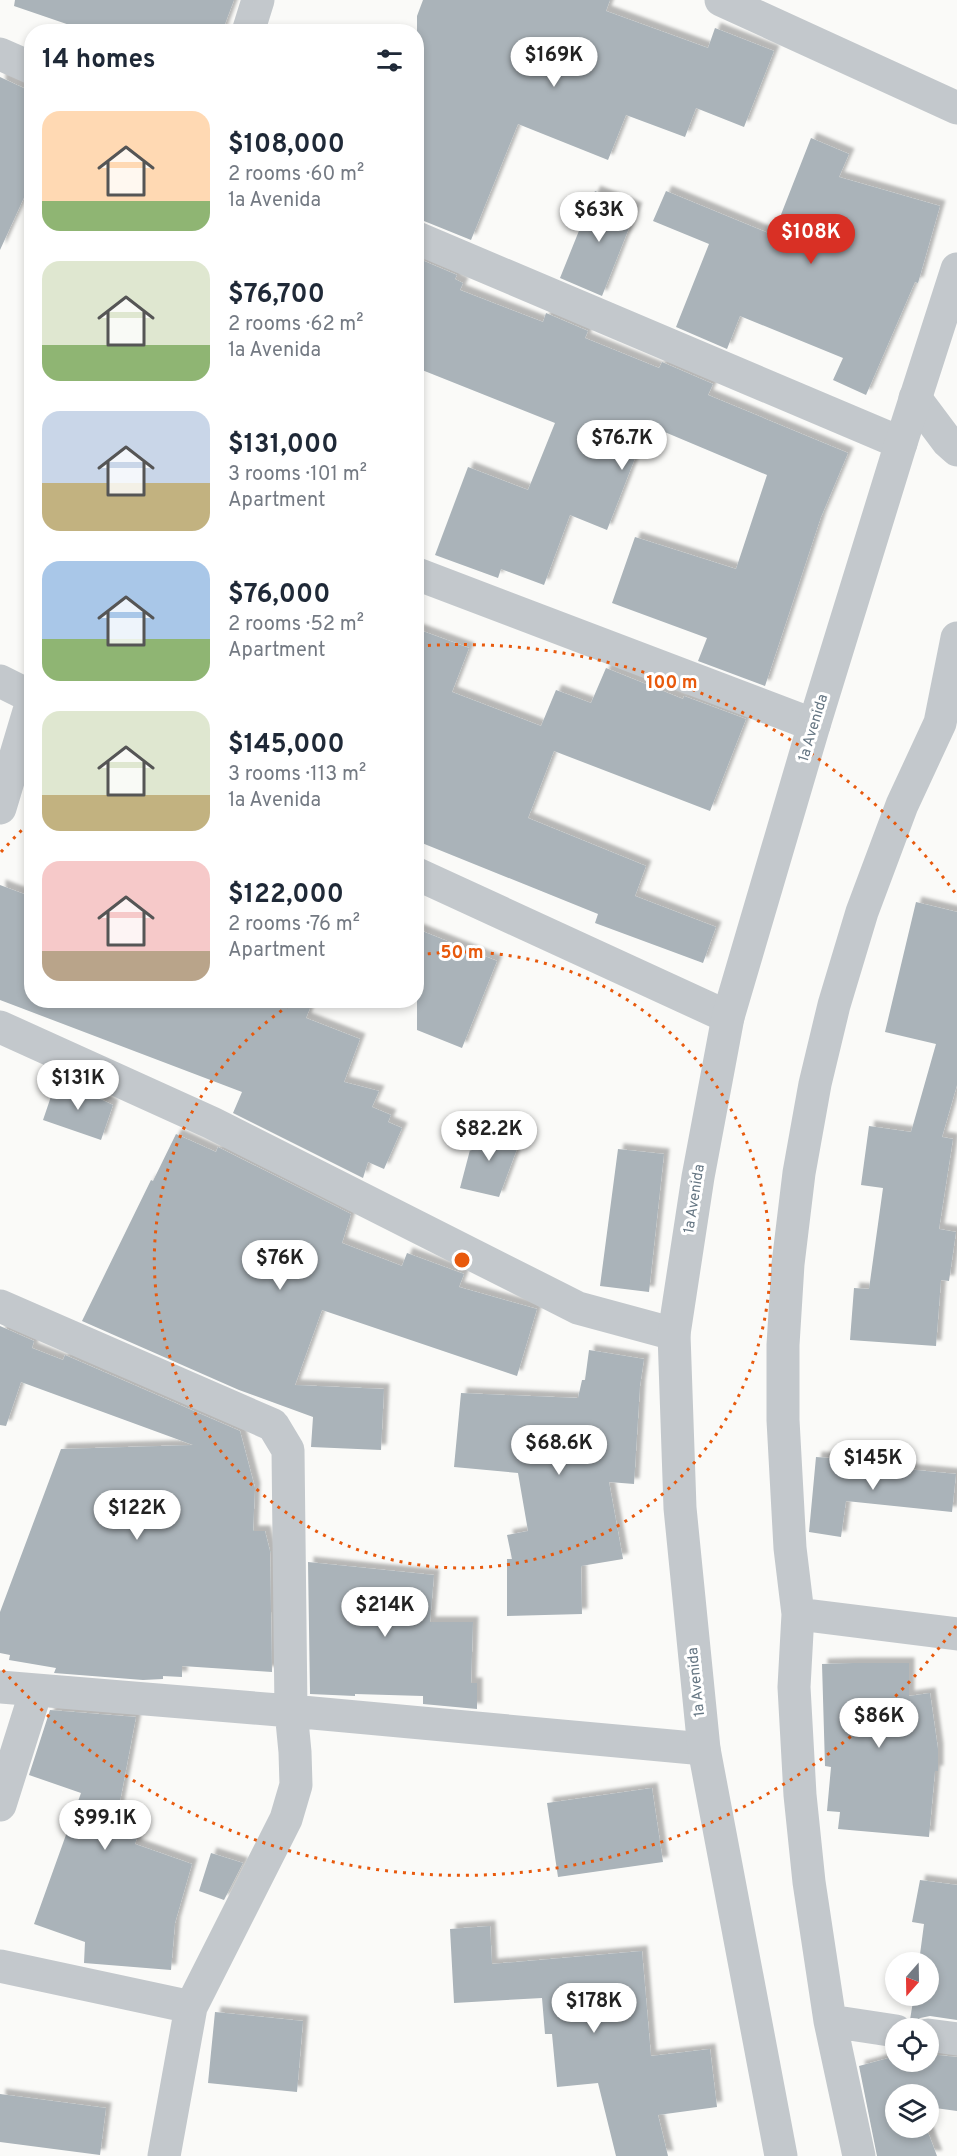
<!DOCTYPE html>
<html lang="en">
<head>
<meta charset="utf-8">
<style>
  body { margin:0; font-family:Overpass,sans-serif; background:#f2f2f3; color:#1f2937; height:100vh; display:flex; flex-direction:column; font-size:22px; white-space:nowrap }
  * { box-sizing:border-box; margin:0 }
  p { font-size:20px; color:#747a83 }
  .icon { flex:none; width:33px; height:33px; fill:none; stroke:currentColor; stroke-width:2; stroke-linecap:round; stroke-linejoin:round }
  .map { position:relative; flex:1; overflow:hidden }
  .details { position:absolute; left:24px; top:24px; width:400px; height:984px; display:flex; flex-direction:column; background:#fff; border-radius:24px; box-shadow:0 3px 9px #0003 }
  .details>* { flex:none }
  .needle { width:39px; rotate:200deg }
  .tools { position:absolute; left:885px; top:1952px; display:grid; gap:12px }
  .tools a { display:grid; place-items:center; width:54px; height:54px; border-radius:50%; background:#fff; box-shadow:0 3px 9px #0003; font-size:30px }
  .price { position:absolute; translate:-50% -51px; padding:0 14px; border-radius:21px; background:#fff; color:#222; font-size:20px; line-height:39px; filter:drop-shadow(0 2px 3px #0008) }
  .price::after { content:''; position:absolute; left:50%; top:36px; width:18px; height:14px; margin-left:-9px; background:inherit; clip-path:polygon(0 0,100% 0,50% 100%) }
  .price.on { background:#d93025; color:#fff }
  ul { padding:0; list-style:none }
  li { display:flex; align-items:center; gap:18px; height:150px; padding:0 18px }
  li span { display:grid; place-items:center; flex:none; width:168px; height:120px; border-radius:18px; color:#555 }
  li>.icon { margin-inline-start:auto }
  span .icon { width:72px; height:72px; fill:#fffc; stroke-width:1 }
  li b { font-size:26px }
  h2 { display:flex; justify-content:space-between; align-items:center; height:72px; padding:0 18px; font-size:26px }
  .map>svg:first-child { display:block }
</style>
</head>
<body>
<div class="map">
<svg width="957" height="2156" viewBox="0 0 957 2156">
  <defs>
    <filter id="shadow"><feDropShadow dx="5.5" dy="-5.5" stdDeviation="1.5" flood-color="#0004"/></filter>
  </defs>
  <rect width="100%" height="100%" fill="#fafaf8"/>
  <path fill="#aab3b9" filter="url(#shadow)" d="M15 0H234L222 32H90L14 6Z
    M423 0H610L606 11 708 48 715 28 774 51 744 127 696 108 685 137 626 115 608 160 518 124 471 240 424 221 417 220V16Z
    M0 77 32 92V180L0 250Z
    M811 138 849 154 839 177 940 206 918 283 915 282 866 395 833 380 843 358 740 316 727 349 676 327 709 244 653 221 666 191 773 235Z
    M595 191 637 208 602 296 560 278Z
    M417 258 457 275 455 279 463 283 460 290 543 322 546 313 588 331 585 338 659 368 662 362 713 384 708 395 848 453 821 517 765 686 698 661 707 638 612 603 635 537 736 569 767 475 648 425 607 530 570 515 544 585 501 569 498 578 435 555 468 467 528 490 555 423 417 368Z
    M417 629 469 648 452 692 541 726 556 690 591 703 606 668 683 699 684 696 746 719 710 811 554 751 528 818 646 866 635 896 716 927 703 963 595 923 598 914 417 841Z
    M0 885 32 897V1000H291L310 1008 306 1018 360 1039 344 1082 379 1091 372 1107 391 1115 388 1122 402 1128 384 1169 368 1162 363 1178 233 1113 242 1092 0 1000Z
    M916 902 957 912V1085L942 1137 953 1139 939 1229 956 1232 949 1281 941 1280 936 1346 850 1340 854 1288 869 1289 883 1188 861 1185 869 1126 911 1132 936 1044 885 1032Z
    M417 929 497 961 462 1048 417 1030Z
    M57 1079 113 1105 101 1140 43 1120Z
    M480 1126 520 1141 499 1197 460 1188 470 1150 471 1151Z
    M176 1134 216 1152 218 1147 351 1214 342 1243 402 1266 407 1253 464 1274 459 1287 537 1309 517 1376 322 1310 295 1385 384 1389 381 1450 311 1447 313 1417 239 1390 82 1321 151 1180 153 1181Z
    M618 1149 664 1154 649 1292 600 1286Z
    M0 1326 34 1341 32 1348 63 1360 65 1355 240 1431 255 1488 253 1531H265L270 1551 272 1672 182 1666V1677L163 1676V1679L143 1680 54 1673 56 1668 9 1660 10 1655 0 1653V1612L61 1449 193 1445 21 1382 6 1426 0 1425Z
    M589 1350 644 1359 640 1386 634 1484 609 1482 623 1559 581 1566 582 1614 507 1616V1559H512L507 1535 528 1531 518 1473 454 1467 461 1393 578 1398 582 1380H585Z
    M816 1457 856 1460V1464L956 1474 952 1512 846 1501 841 1537 809 1532Z
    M308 1562 434 1575 430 1622H473L471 1683H477V1709L423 1704V1696L355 1694V1696L310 1694Z
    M853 1663H909V1696L930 1693 938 1749V1771H935L929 1837 838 1829 840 1812 827 1811 831 1767 825 1766 822 1664Z
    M50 1710 136 1717 115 1828 138 1835 135 1844 192 1864 175 1923 171 1970 84 1963 85 1942 34 1924 81 1793 29 1775Z
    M652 1788 663 1862 558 1877 547 1803Z
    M211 1853 243 1863 224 1900 199 1891Z
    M920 1880 957 1885V2020L930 2016 920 2018 913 2024 910 2020 914 1995H928V1962H919L924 1924 912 1922Z
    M490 1926 492 1964 642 1951 651 2056 710 2049 717 2107 658 2115 668 2156H616L598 2083 557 2087 552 2034H545L542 1998 454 2003 450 1929Z
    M215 2012 303 2021 297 2092 208 2083Z
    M928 2054 957 2057V2111L928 2107V2094H896V2127H926L937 2156H877L859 2066 896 2056V2061H928Z
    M0 2094 106 2108 100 2155 0 2142Z"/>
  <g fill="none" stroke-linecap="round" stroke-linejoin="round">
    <path stroke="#c3c8cc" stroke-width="33" d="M721 0 957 108
      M248 32 258 0
      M0 54 32 68
      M417 238 901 443
      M915 398 948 442 957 450
      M417 574 814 725
      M0 681 32 697
      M0 808 32 701
      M417 874 728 1017
      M0 1027 212 1123 578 1308 674 1334
      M0 1306 273 1425 288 1450 291 1711 295 1752 296 1785 286 1819 191 2007 164 2156
      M798 1614 957 1634
      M0 1687 291 1711 704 1749
      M0 1805 36 1691
      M0 1966 191 2007
      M830 2021 896 2031
      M928 2035 957 2039
      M859 2156 830 2021 809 1882 800 1795 794 1687 798 1614 790 1548 783 1420V1345L788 1264 799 1173 815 1084 834 1005 862 912 902 805 940 723 957 638"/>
    <path stroke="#c3c8cc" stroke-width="33" d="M781 2156 704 1749 680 1508 674 1334 698 1177 728 1017 814 725 901 443 957 269"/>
  </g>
  <g fill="none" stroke="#e8590c" stroke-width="3" stroke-dasharray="3 6">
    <path d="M419 955A308 308 0 1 1 294 1002"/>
    <path d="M956 1626A615 615 0 0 1 1 1668M1 852A615 615 0 0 1 31 821M419 646A615 615 0 0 1 956 894"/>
  </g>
  <g text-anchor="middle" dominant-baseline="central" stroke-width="6" stroke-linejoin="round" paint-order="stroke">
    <g font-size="15" fill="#657683" stroke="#fff">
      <text transform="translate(814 728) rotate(-73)">1a Avenida</text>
      <text transform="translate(695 1199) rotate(-81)">1a Avenida</text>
      <text transform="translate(697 1682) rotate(-96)">1a Avenida</text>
    </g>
  </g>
  <circle cx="462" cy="1260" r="9" fill="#e8590c" stroke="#fff" stroke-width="3"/>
  <g font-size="18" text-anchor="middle" font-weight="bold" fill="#e8590c" stroke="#fff" stroke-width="6" stroke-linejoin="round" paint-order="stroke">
    <text x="672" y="688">100 m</text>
    <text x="462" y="958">50 m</text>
  </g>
</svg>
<div class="tools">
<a><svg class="needle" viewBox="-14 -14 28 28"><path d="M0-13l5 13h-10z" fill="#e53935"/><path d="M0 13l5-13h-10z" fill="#747a83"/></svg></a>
<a><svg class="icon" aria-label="locate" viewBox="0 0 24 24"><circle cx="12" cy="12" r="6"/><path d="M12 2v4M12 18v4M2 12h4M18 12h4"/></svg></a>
<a><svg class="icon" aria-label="layers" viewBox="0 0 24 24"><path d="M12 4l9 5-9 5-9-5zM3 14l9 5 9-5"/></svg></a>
</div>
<b class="price" style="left:554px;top:88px">$169K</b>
<b class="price" style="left:599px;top:243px">$63K</b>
<b class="price on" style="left:811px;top:265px">$108K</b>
<b class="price" style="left:622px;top:471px">$76.7K</b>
<b class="price" style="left:78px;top:1111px">$131K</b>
<b class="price" style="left:489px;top:1162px">$82.2K</b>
<b class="price" style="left:280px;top:1291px">$76K</b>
<b class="price" style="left:559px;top:1476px">$68.6K</b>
<b class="price" style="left:873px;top:1491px">$145K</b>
<b class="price" style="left:137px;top:1541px">$122K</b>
<b class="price" style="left:385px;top:1638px">$214K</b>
<b class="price" style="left:879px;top:1749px">$86K</b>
<b class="price" style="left:105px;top:1851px">$99.1K</b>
<b class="price" style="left:594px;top:2034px">$178K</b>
<section class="details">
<h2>14 homes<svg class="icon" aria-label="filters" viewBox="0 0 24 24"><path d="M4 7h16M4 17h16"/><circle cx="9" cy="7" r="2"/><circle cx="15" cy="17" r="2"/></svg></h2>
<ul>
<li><span style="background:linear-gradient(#ffd9b3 75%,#8fb573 0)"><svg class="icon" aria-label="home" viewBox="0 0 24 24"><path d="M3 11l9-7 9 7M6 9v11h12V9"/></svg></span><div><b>$108,000</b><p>2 rooms · 60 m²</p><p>1a Avenida</p></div></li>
<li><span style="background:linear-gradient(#dfe7d0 70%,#8fb573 0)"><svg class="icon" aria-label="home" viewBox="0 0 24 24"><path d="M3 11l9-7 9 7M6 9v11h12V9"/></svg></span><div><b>$76,700</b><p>2 rooms · 62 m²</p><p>1a Avenida</p></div></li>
<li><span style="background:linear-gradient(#c9d6e8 60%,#c2b280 0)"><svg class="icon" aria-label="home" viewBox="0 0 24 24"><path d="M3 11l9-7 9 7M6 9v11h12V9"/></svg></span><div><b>$131,000</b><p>3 rooms · 101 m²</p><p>Apartment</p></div></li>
<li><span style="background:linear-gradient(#a9c7e8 65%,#8fb573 0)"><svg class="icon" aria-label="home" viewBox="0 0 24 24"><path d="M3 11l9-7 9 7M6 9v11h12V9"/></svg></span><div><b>$76,000</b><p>2 rooms · 52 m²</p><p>Apartment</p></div></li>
<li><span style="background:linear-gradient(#dfe7d0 70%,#c2b280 0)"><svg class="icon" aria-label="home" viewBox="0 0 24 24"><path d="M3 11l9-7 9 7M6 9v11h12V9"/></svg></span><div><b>$145,000</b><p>3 rooms · 113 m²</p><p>1a Avenida</p></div></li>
<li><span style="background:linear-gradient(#f6c9c9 75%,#b9a48a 0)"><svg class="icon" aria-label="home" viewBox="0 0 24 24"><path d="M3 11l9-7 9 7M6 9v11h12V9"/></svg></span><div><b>$122,000</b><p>2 rooms · 76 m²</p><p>Apartment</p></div></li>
</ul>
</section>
</div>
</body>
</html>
